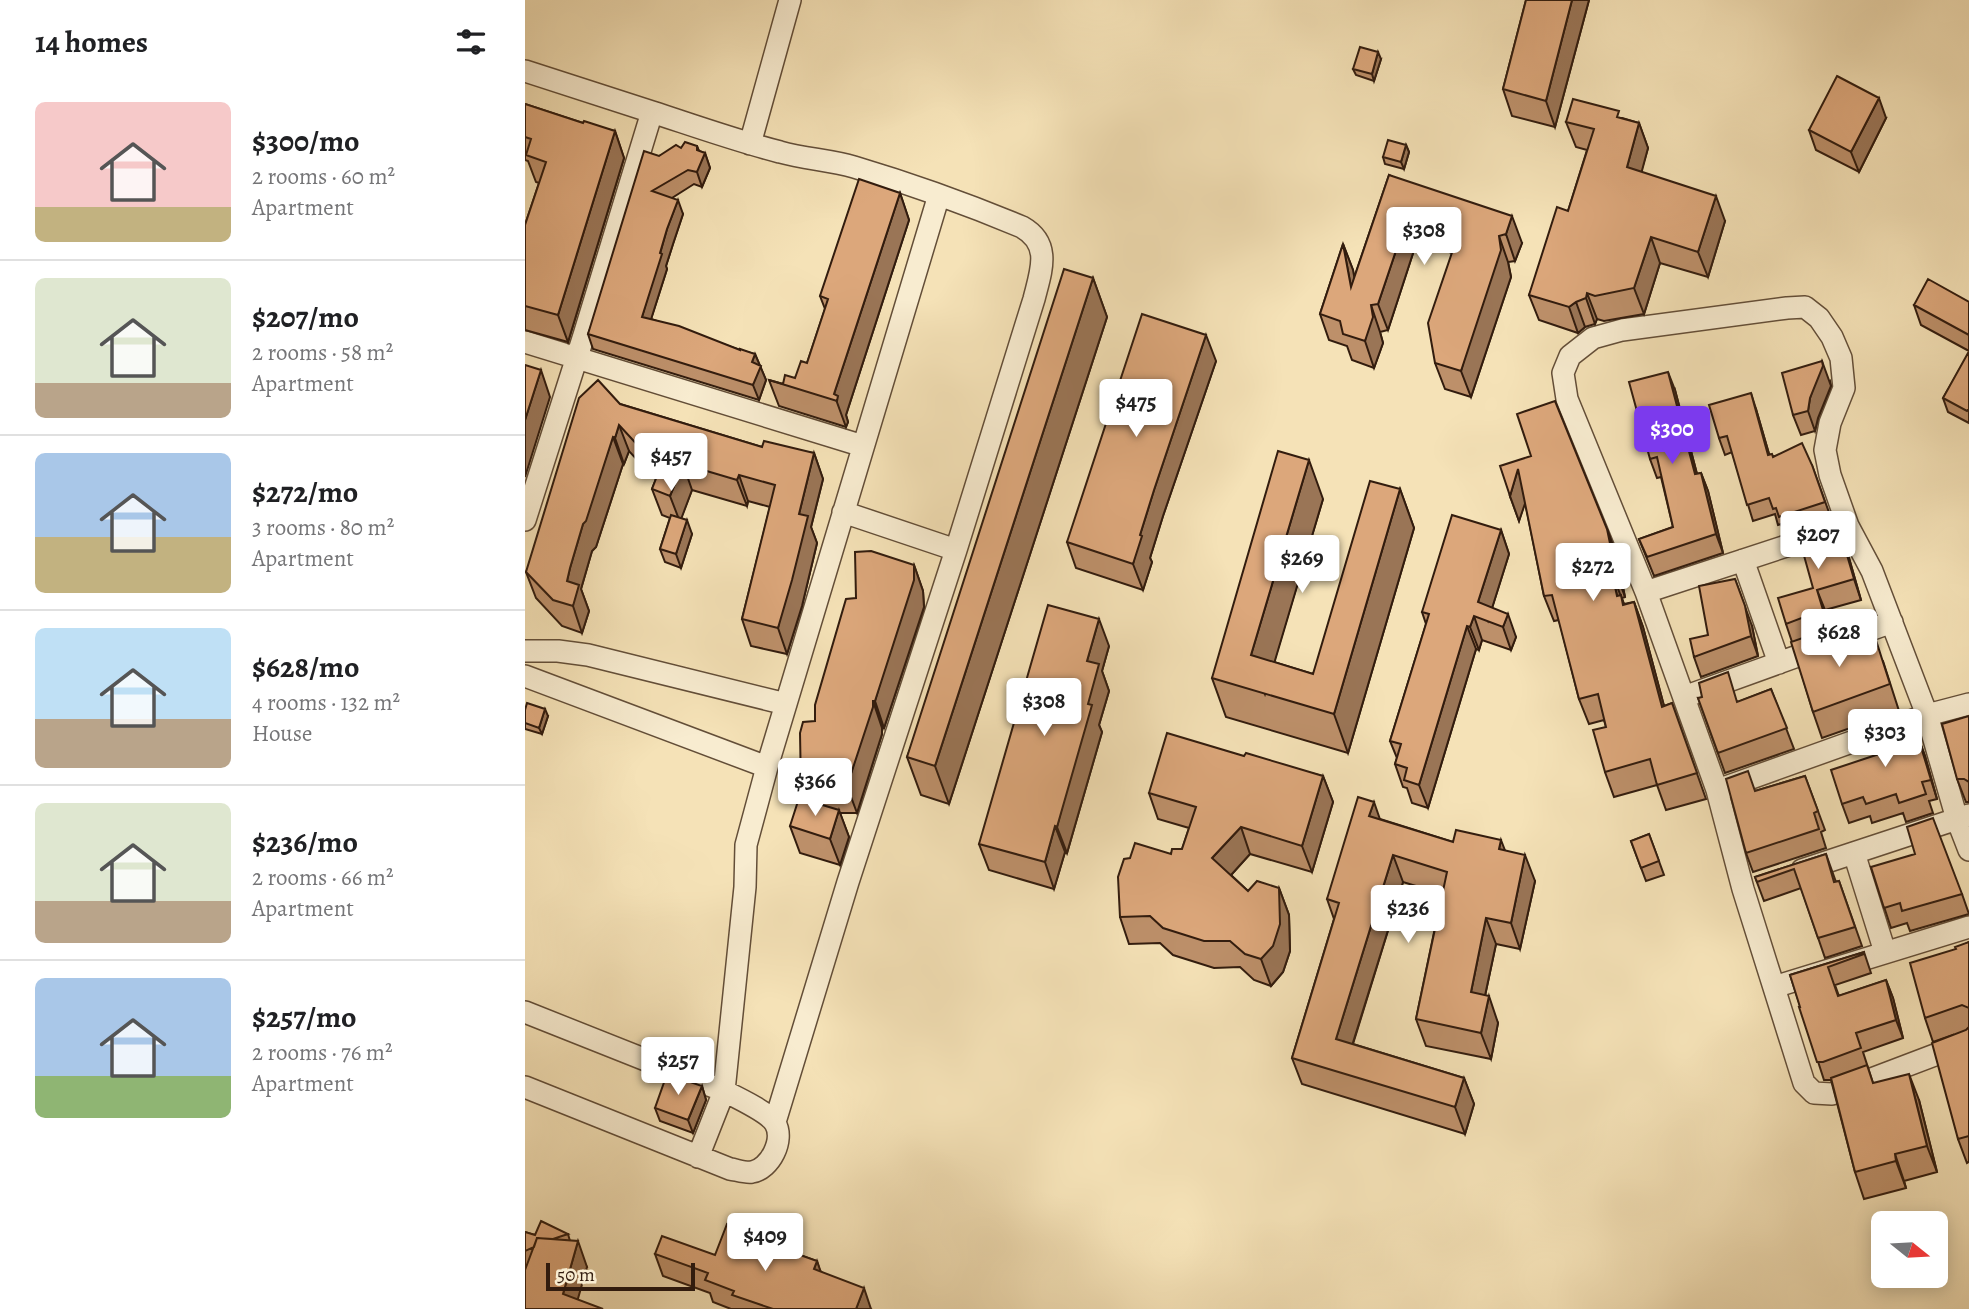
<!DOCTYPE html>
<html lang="en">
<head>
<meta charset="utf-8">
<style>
  body { margin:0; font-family:Alegreya,serif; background:#f2f2f2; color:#202124; height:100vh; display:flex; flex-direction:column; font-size:26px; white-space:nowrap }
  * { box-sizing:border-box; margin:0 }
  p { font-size:23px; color:#757577 }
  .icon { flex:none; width:38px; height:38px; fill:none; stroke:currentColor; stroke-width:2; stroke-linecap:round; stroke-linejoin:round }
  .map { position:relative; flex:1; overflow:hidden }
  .sheet { display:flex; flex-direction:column; background:#fff; width:525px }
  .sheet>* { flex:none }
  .needle { width:46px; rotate:108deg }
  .fabs { position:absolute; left:1346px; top:1211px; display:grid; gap:14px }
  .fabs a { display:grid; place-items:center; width:77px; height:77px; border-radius:10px; background:#fff; box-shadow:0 4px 18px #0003; font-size:35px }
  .scale { position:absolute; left:21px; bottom:18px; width:149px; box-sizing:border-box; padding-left:7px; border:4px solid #321c0e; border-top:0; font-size:19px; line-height:24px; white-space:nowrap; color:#321c0e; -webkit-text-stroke:5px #f8ecd0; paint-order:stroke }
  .price { position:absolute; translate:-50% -60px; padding:0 16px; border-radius:7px; background:#fff; color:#222; font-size:23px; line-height:46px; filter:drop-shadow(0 2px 4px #0008) }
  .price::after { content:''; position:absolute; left:50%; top:42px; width:21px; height:16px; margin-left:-10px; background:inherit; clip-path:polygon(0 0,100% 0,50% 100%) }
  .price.current { background:#7c3aed; color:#fff }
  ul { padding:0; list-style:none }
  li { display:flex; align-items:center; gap:21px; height:175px; padding:0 35px }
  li+li { border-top:2px solid #e0e0e0 }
  li span { display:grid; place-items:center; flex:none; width:196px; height:140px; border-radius:10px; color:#555 }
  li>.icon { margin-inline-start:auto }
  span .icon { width:84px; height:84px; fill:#fffc; stroke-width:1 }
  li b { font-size:30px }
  h2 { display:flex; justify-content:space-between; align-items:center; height:84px; padding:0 35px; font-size:30px }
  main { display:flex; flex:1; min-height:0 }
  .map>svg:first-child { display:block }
</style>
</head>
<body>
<main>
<section class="sheet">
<h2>14 homes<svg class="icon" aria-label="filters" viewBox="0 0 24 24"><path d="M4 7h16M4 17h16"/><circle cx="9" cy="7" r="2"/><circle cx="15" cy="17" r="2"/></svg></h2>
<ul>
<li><span style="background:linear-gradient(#f6c9c9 75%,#c2b280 0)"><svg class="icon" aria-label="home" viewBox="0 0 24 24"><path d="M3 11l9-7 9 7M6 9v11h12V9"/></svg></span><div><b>$300/mo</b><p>2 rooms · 60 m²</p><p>Apartment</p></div></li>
<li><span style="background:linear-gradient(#dfe7d0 75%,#b9a48a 0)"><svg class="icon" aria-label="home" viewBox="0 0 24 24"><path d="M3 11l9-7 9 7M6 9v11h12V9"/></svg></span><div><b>$207/mo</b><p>2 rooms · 58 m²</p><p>Apartment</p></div></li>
<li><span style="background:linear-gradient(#a9c7e8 60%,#c2b280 0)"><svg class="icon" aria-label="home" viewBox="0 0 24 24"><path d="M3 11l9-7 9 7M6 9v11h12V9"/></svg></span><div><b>$272/mo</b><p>3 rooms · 80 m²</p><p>Apartment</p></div></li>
<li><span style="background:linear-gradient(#bfe0f5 65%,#b9a48a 0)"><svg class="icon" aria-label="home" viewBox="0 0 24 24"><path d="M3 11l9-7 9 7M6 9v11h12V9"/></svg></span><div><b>$628/mo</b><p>4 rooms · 132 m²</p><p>House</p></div></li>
<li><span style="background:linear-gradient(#dfe7d0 70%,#b9a48a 0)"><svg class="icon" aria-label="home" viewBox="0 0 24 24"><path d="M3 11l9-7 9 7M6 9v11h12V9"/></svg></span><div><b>$236/mo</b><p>2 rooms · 66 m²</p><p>Apartment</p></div></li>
<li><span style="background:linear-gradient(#a9c7e8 70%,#8fb573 0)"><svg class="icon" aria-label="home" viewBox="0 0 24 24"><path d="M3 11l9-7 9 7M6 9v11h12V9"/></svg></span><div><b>$257/mo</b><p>2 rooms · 76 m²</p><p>Apartment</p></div></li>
</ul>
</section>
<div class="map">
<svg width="1444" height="1309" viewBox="0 0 1444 1309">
  <rect width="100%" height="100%" fill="#f5e2b7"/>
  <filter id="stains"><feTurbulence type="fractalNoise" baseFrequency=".00286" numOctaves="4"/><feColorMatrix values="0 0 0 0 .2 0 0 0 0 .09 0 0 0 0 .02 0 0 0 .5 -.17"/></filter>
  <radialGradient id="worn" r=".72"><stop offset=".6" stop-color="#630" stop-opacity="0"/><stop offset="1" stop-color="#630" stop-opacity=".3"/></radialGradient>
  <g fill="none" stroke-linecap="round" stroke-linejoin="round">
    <g stroke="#634e38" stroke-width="24">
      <path id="street" d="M0 71 127 112 59 335 0 520
        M127 112C170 126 212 141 255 152 280 159 305 160 329 167 386 184 442 204 497 227 527 244 516 271 509 299L431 550 323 882 250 1122
        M225 144 265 0
        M0 342 338 446
        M318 512 431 550
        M1218 560 1254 663
        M1121 592 1301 533
        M0 651H33L63 655 261 704
        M0 676 242 767
        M1159 697 1367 622
        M1201 787 1402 715 1444 704
        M1444 850 1432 819 1402 715 1347 571 1323 526 1305 475 1300 450 1305 423 1319 388 1316 358 1307 337 1294 318 1280 307 1262 308 1097 330 1068 338 1045 356 1038 373 1042 399 1121 592 1192 790 1218 889 1279 1083 1289 1093 1307 1094 1444 1042
        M1329 853 1360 952
        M1277 870 1444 815
        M1249 987 1444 927
        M0 1012 199 1091C211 1097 243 1112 250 1123 260 1140 245 1169 227 1172 220 1173 212 1170 205 1169L0 1087
        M173 1157 199 1091 220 887 221 845 242 767 414 195"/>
    </g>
    <use href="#street" stroke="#f8ecd0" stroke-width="21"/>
  </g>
  <path fill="#bd906a" stroke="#321c0e" stroke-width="2" d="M1001 0H1064L1030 127 987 116 978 89Z
    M856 59 849 81 831 75 828 69Z
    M0 104 58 123 90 131 99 158 43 342 0 330V225L14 183 11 182 3 161 0 160Z
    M1097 118 1114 123 1123 148 1116 172 1200 221 1183 277 1135 263 1119 314 1079 321 1072 319 1070 324 1060 327 1053 333 1014 320 1004 295 1043 211 1062 150 1051 147 1041 122Z
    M1361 118 1334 172 1291 150 1284 130Z
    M881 145 884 152 879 169 860 164 858 157Z
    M172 146 174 151 180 153 185 168 177 187 169 184 147 198 158 214 148 244 141 266 142 269 126 319 215 350 230 354 241 380 234 400 68 349 63 334 134 156 156 148Z
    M864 175 997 243 990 261 983 262 986 277 946 397 920 389 910 363 927 253 892 241 863 330 855 332 858 343 849 368 827 360 822 346 804 340 795 314 818 244 828 270 829 278Z
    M375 193 384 220 321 415 323 422 321 427 254 406 244 380 258 384 270 378 282 363 300 309 295 296Z
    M568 278 582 317 424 804 396 795 382 757Z
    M1444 302V351L1396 325 1389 305Z
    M1444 353V423L1423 412 1418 398Z
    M691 361 638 516 625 558 627 562 618 590 551 568 542 542Z
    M1305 381 1306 386 1293 418 1290 431 1276 435 1268 415Z
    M1150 390 1172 474 1176 473 1183 491 1198 553 1129 576 1114 539 1148 527 1136 477 1132 478 1125 459Z
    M95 404 237 447 289 453 298 479 286 527 292 543 277 606 262 654 226 646 217 619 245 507 223 501 222 506 167 490 156 518 167 534 156 568 140 562 135 549 145 518 137 515 127 489 131 479 129 478 104 451 99 464H98L71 547 67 551 56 589 64 611 57 633 37 626 11 598 1 572Z
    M1231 409 1244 454 1248 456 1287 465 1306 518 1259 533 1256 524 1253 525 1250 514 1228 521 1207 452 1200 455 1194 438Z
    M875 489 889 528 823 753 701 717 687 678 798 499 749 662 788 674Z
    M985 496 1082 529 1091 554 1100 597 1097 598 1099 604 1109 602 1118 627 1139 706 1147 703 1181 799 1141 810 1132 785 1089 797 1080 772 1081 727 1079 720 1064 724 1054 699 1034 620 1029 621 1019 596 1000 502 994 521Z
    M1307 523 1312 539 1317 538 1324 558 1336 600 1300 610 1305 630 1303 631 1309 647 1358 661 1374 711 1297 738 1288 712 1267 642 1261 624 1288 588Z
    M976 530 984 554 967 608 991 637 986 650 957 640 954 650 951 649 903 808 887 803 882 788 878 787 870 764 872 758 865 741 901 624 897 612Z
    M389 565 398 591 399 607 359 728H357V734L332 813H315L324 837 315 865 275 853 265 826 281 800 276 787 290 721 331 598Z
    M1227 626 1233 656 1176 677 1169 657Z
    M584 646 577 671 584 691 574 725 577 732 542 853 540 852 529 889 464 870 454 844Z
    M1246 689 1269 749 1200 773 1173 698 1213 702Z
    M0 710 23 716 17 734 0 729Z
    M1444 716V802H1441L1432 779Z
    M1393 737 1400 756 1412 799 1404 801 1408 813 1381 822 1378 813 1347 823 1345 816 1324 823 1317 804 1354 754 1383 740Z
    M719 756 798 776 808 802 787 872 725 854 706 875 723 891 754 888 764 915 765 951 758 972 746 986 729 980 715 967 689 968 648 955 635 943 604 944 595 917 646 854 657 849 664 828 633 819 624 793Z
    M1280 776 1300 830 1296 832 1301 848 1228 872 1221 853 1230 791Z
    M855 819 928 842 980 851 1010 881 995 949 971 944 960 996 973 1023 966 1059 901 1046 891 1019 917 894 878 882 828 1044 939 1078 949 1104 940 1134 777 1084 767 1058 809 919 802 899Z
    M1124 834 1139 875 1121 881 1106 841Z
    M1301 854 1311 882 1314 881 1337 946 1300 958 1276 888 1239 901 1230 877Z
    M1346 867 1437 894 1444 914 1385 931 1382 923 1366 928Z
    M1444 942V1162L1442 1163 1433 1139 1428 1035 1408 1042 1400 1018 1431 949Z
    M1339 952 1346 973 1310 985 1314 996 1361 980 1368 998 1378 1038 1338 1052 1348 1083 1394 1100 1412 1172 1379 1181 1381 1188 1339 1199 1330 1172 1306 1080H1299L1265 975Z
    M177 1086 181 1100 168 1133 135 1121 130 1108Z
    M0 1232 10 1235 43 1234 45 1241 62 1267 0 1309 1 1266H0Z
    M249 1242 250 1246 292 1261 295 1271 346 1309H206L188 1302 185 1293 138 1276 130 1254 190 1255Z"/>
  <path fill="#9a7556" stroke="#321c0e" stroke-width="2" d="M1047 0H1064L1030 127 1021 101Z
    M853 52 856 59 849 81 847 74Z
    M1354 98 1361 118 1334 172 1326 152Z
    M1114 123 1123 148 1111 193 1102 167Z
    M90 131 99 158 43 342 33 315Z
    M881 145 884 152 879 169 876 162Z
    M172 146 177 159 180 153 185 168 177 187 172 172Z
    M375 193 384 220 321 415 323 422 321 427 309 394Z
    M1191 196 1200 221 1183 277 1173 252Z
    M153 200 158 214 148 244 141 266 142 269 122 332 117 317 142 229Z
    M883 215 892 241 863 330 853 304Z
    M987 216 997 243 990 261 981 234Z
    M974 236 983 262 986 277 946 397 936 371Z
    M1126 237 1135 263 1119 314 1109 288Z
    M818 244 828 270 836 314 826 287Z
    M568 278 582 317 424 804 410 766Z
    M1062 293 1072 319 1070 324 1061 298Z
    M1051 302 1060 327 1053 333 1044 307Z
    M846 305 855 332 858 343 849 368 840 341Z
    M681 335 691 361 638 516 625 558 627 562 618 590 608 564 615 535 629 490Z
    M230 354 241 380 234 400 228 385 227 362Z
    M1297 361 1306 386 1293 418 1290 431 1283 411 1285 398Z
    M16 370 25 397 0 477V420Z
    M1143 372 1150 390 1177 493 1170 474Z
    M1226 393 1231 409 1249 471 1243 455Z
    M94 425 104 451 99 464 90 438Z
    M88 437 98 464 71 547 67 551 56 589 64 611 57 633 48 606 42 581 45 568 58 524Z
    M289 453 298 479 286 527 292 543 277 606 262 654 253 628 274 514Z
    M784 460 798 499 740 694 726 655Z
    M158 464 167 490 155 522 145 496Z
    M993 469 1003 495 994 521 985 496Z
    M1176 473 1183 491 1198 553 1191 534Z
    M214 475 223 501 222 506 212 480Z
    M875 489 889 528 823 753 809 714Z
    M162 520 167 534 156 568 151 554Z
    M1082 529 1091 554 1100 597 1091 572Z
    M976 530 984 554 963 621 953 602Z
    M1317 538 1324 558 1336 600 1329 579Z
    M389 565 398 591 399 607 359 728 350 701Z
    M1087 573 1105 620 1092 596Z
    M1210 579 1227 626 1233 656 1226 636Z
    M1292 590 1300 610 1305 630 1298 610Z
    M1109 602 1118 627 1146 732 1137 707Z
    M983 614 991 637 986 650 978 627Z
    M949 616 957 640 954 650 945 627Z
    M574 619 584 646 577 671 584 691 574 725 577 732 542 853 532 827 563 704 562 661Z
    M942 626 951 649 903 808 894 785Z
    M348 701 357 728V734L332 813 322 786Z
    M20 709 23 716 17 734 14 728Z
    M1393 737 1400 756 1412 799 1406 780Z
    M798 776 808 802 787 872 777 846Z
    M849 802 858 828 844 816Z
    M314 810 324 837 315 865 305 839Z
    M530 826 540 852 529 889 520 862Z
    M716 827 725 854 697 885 687 858Z
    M976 840 986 866 974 849Z
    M868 855 878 882 821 1065 811 1039Z
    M1000 855 1010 881 995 949 986 923Z
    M754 888 764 915 765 951 758 972 746 986 736 959Z
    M961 918 971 944 955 1019 946 992Z
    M1361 980 1368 998 1378 1038 1371 1020Z
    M964 996 973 1023 966 1059 956 1033Z
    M1384 1074 1394 1100 1412 1172 1402 1146Z
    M939 1078 949 1104 940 1134 930 1107Z
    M177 1086 181 1100 168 1133 163 1120Z
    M1370 1154 1379 1181 1381 1188 1371 1161Z
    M53 1241 62 1267 50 1309 38 1294Z
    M292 1261 300 1284 289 1269Z
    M339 1288 346 1309H331Z"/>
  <path fill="#dca77b" stroke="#321c0e" stroke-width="2" d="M1001 0H1047L1021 101 978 89Z
    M835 47 853 52 847 74 828 69Z
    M1312 76 1354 98 1326 152 1284 130Z
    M1048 99 1094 111 1092 117 1114 123 1102 167 1191 196 1173 252 1126 237 1109 288 1070 296 1062 293 1061 298 1051 302 1044 307 1004 295 1032 207 1043 211 1069 129 1041 122Z
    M0 104 58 123 59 121 90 131 33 315 0 306V225L21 162 1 155 6 139 0 137Z
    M863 140 881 145 876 162 858 157Z
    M160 142 172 146V150L180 153 172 172 163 170 127 191 153 200 142 229 135 253 137 254 117 317 154 326 215 350V349L230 354 227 362 236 366 228 385 63 334 119 151 134 156 151 145 156 148Z
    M864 175 987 216 981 234 974 236 976 250 936 371 910 363 903 323 934 232 883 215 853 304 846 305 848 317 840 341 818 334 815 321 795 314 818 244 826 287Z
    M334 179 375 193 309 394 313 396 312 401 244 380 258 384 260 375 270 378 276 361 282 363 303 299 295 296Z
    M539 269 568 278 410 766 382 757Z
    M1403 279 1444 302V335L1389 305Z
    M617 314 681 335 629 490 615 535 617 536 608 564 542 542Z
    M1443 353H1444V409L1442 411 1418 398Z
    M1297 361 1298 366 1285 398 1283 411 1268 415 1257 373Z
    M0 365 16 370 0 420Z
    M1143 372 1170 474 1176 473 1191 534 1122 557 1114 539 1148 527 1132 457 1125 459 1104 382Z
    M73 380 95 404 237 447 239 441 289 453 274 514 283 516 267 580 253 628 217 619 250 485 214 475 212 480 158 464 145 496 127 489 139 458 119 452 94 425 90 438 88 437 61 521 58 524 45 568 42 581 54 585 48 606 28 600 1 572 54 398Z
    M1226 393 1243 455 1247 454 1248 457 1277 443 1287 465 1300 502 1254 517 1251 508 1248 509 1244 498 1222 505 1202 436 1194 438 1184 405Z
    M1030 401 1082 529 1091 572 1087 573 1092 596 1096 595 1098 605 1109 602 1137 707 1147 703 1172 773 1132 785 1125 759 1080 772 1068 730 1081 727 1073 694 1054 699 1027 595 1019 596 993 469 985 496 975 466 1006 456 992 414Z
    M753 451 784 460 726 655 788 674 845 481 875 489 809 714 687 678Z
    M146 515 162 520 151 554 135 549Z
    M927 515 976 530 953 602 983 614 978 627 949 616 945 627 942 626 894 785 879 780 882 768 870 764 876 744 865 741 904 614 897 612Z
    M1307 523 1312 539 1317 538 1329 579 1292 590 1298 610 1261 624 1253 598 1288 588 1273 534Z
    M346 551 389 565V580L350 701H348V707L322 786 276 787 275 733 278 722 290 721V705L321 599 331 598 330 552Z
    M1210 579 1220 606 1226 636 1169 657 1165 639 1183 635 1174 586Z
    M523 605 574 619 562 661 574 664 563 704 567 705 532 827 530 826 520 862 454 844Z
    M1303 629 1308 648 1349 634 1365 684 1288 712 1266 642Z
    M1203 672 1212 702 1246 689 1262 728 1193 753 1173 698 1177 697 1174 683Z
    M2 703 20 709 14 728 0 723V710Z
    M1444 716V782L1439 779H1432L1417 724Z
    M1375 717 1382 740 1393 737 1406 780 1397 782 1401 794 1374 803 1371 794 1341 804 1338 797 1317 804 1306 770 1354 754 1345 728Z
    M642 733 719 756 721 753 798 776 777 846 716 827 687 858 723 891 732 881 754 888 755 924 748 946 736 959 720 954 705 941H679L638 928 625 916 595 917 593 877 599 859 605 858 610 843 646 854 647 849H657L671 807 624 793Z
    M1223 771 1230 791 1280 776 1293 811 1289 813 1294 829 1221 853 1201 779Z
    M833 797 849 802 844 816 928 842 931 830 976 840 974 849 1000 855 986 923 961 918 946 992 964 996 956 1033 891 1019 922 872 868 855 811 1039 939 1078 930 1107 767 1058 814 903 802 899Z
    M274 798 314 810 305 839 265 826Z
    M1408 818 1437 894 1377 911 1375 903 1359 908 1346 867 1390 854 1382 827Z
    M1124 834 1134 861 1116 868 1106 841Z
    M1301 854 1309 882 1314 881 1330 927 1293 938 1269 869 1232 882 1230 877Z
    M1444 942V1008L1437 1005 1400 1018 1385 963 1431 949 1430 947Z
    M1339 952V954L1303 967 1313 996 1361 980 1371 1020 1331 1033 1336 1048 1298 1062H1292L1274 1007H1275L1265 975Z
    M1444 1027V1136L1433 1139 1407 1043 1441 1030Z
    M1342 1065 1348 1083 1384 1074 1402 1146 1370 1154 1371 1161 1330 1172 1306 1078Z
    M142 1074 177 1086 163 1120 130 1108Z
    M16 1221 43 1234 28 1239 12 1238 9 1247 0 1251V1232L10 1235Z
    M202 1224 249 1242 247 1245 292 1261 289 1269 339 1288 331 1309H248L207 1295 209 1291 180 1280 183 1273 130 1254 137 1236 190 1255Z
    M12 1238 53 1241 38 1294 78 1309H0V1270Z"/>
  <rect width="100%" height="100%" filter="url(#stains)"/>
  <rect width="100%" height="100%" fill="url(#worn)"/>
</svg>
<div class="fabs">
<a><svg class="needle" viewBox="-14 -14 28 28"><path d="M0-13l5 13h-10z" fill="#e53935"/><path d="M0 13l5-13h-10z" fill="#757577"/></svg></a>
</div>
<div class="scale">50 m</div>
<b class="price" style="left:899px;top:267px">$308</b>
<b class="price" style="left:611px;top:439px">$475</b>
<b class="price current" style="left:1147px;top:466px">$300</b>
<b class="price" style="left:146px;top:493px">$457</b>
<b class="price" style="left:1293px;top:571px">$207</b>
<b class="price" style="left:777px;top:595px">$269</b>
<b class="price" style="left:1068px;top:603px">$272</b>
<b class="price" style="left:1314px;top:669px">$628</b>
<b class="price" style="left:519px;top:738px">$308</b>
<b class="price" style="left:1360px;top:769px">$303</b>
<b class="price" style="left:290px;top:818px">$366</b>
<b class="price" style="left:883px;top:945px">$236</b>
<b class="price" style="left:153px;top:1097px">$257</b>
<b class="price" style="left:240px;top:1273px">$409</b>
</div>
</main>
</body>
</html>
